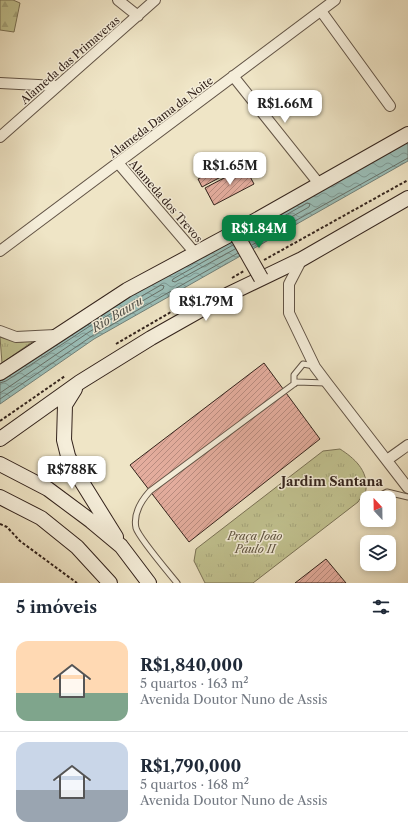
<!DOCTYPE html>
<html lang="pt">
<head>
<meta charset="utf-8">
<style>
  body { margin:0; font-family:"Libre Caslon Text",serif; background:#f2f2f3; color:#1f2937; height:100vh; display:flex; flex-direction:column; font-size:15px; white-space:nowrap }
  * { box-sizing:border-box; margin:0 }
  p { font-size:13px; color:#747a83 }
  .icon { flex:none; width:22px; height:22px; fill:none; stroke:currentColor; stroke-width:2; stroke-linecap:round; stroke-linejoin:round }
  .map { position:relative; height:583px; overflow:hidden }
  .details { display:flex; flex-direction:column; background:#fff; flex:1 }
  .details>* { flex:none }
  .needle { width:26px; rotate:338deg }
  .controls { position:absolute; left:360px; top:491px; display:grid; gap:8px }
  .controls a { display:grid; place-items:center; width:36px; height:36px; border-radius:8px; background:#fff; box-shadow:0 2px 6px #0003; font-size:20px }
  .price { position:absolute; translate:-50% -34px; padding:0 9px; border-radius:8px; background:#fff; color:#222; font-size:13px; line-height:26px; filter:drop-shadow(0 1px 2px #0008) }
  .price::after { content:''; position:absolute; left:50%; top:24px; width:12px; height:9px; margin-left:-6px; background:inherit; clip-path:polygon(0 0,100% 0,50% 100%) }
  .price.active { background:#0b8043; color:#fff }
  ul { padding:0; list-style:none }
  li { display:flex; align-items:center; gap:12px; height:100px; padding:0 16px }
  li+li { border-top:1px solid #e0e1e3 }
  li span { display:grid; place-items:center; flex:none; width:112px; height:80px; border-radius:12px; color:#555 }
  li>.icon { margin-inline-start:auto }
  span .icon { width:48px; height:48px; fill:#fffc; stroke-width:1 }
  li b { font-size:17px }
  h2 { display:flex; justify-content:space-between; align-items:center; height:48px; padding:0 16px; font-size:17px }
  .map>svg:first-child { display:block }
</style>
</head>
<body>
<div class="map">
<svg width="408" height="583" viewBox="0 0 408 583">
  <defs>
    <pattern id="forest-firs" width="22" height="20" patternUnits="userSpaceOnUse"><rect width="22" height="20" fill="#c1c290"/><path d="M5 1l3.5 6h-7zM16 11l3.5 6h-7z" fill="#a6a67c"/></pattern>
    <pattern id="park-tufts" width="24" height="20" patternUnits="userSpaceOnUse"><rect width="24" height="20" fill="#c1c290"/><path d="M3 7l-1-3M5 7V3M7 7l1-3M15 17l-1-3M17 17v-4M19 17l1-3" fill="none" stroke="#a6a67c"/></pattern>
    <pattern id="water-waves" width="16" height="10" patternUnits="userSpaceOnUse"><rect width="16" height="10" fill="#9abfb9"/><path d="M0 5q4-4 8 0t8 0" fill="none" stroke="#7e9b96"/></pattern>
    <pattern id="building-hatch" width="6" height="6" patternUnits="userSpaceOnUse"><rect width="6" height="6" fill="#e4ad9e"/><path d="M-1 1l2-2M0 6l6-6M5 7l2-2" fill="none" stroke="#b98c80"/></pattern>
  </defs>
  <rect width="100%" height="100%" fill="#efe5c6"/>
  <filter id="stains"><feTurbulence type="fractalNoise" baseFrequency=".005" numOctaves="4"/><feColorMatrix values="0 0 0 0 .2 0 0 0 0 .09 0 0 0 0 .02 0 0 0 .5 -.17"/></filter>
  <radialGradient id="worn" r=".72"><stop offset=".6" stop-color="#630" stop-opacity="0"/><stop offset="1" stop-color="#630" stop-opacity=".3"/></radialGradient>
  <path fill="url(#forest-firs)" stroke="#7a7256" d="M0 0H13L20 3 14 32 0 30Z"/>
  <path fill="url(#park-tufts)" stroke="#7a7256" d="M0 337 21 342 35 340 2 363Z
    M340 449C354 458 368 470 366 489 366 493 360 498 358 502L253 583H205L194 561 196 549 323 451Z"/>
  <path fill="url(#water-waves)" stroke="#71817a" d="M408 138V161L94 339 0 404V375L88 316Z"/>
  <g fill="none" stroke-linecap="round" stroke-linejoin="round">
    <path stroke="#66716a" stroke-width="1" d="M247 237 307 203 310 204 309 207 249 241
      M233 245 173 279 172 281 175 282 235 249
      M252 245 408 158
      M0 383 6 381 93 324 161 285 164 286 163 289 89 332 0 393
      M0 399 92 336 238 253"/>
  </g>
  <path fill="url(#building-hatch)" stroke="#33231c" d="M243 155 247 163 202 187 198 179Z
    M245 167 254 184 214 205 205 188Z
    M264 363 320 439 189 542 130 465Z
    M326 559 346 583H295Z"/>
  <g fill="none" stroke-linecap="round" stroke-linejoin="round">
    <g stroke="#625446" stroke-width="7">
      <path id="service" d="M294 384V375L303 364 314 366
        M375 498 387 492 408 497
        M177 583C169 573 139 538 136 528 133 514 141 501 150 491L294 384 297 382 326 383"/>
    </g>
    <g stroke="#625446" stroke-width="12">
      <path id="minor" d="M118 0 138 16
        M321 11 390 106
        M233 76 320 185
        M0 83 57 86
        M0 137 155 0
        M119 164 195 253
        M0 251 335 0
        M302 259 289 284V313L315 367 327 383 408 488
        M0 331 16 337 55 335
        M387 460 408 445"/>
    </g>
    <g stroke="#33231c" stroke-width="16">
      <path id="secondary" d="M0 373 127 290 235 232 408 134
        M75 389 65 405 64 440 68 456 75 471 116 537
        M0 439 80 382 151 338 229 294 302 259 408 198
        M0 464 48 489 91 521 121 546 149 583
        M0 497 41 518 77 547 110 583"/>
    </g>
    <path stroke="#33231c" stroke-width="2" stroke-dasharray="3 2" stroke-linecap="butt" d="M264 260 408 180
      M232 278 244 271
      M116 344 176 309
      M0 421 65 376
      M0 524 7 527 20 541 77 583"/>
    <use href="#service" stroke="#f5eeda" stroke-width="5"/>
    <use href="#minor" stroke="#f5eeda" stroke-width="10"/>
    <use href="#secondary" stroke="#f5eeda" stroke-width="14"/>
    <g stroke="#33231c" stroke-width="16" stroke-linecap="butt">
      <path id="secondary-bridge" d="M235 232 261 278"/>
    </g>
    <use href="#secondary-bridge" stroke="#f5eeda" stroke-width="14"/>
  </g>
  <g text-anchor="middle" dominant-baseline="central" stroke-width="3" stroke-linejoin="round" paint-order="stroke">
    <g font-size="11" fill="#33231c" stroke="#f5eeda">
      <text transform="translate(70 60) rotate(-41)">Alameda das Primaveras</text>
      <text transform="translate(161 117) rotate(-37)">Alameda Dama da Noite</text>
      <text transform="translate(166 201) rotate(49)">Alameda dos Trevos</text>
    </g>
    <g font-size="11" font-style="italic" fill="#5e533f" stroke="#f5eeda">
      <text x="255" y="536">Praça João<tspan x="255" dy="13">Paulo II</tspan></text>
    </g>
    <g font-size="12" font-style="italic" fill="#52524b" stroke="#f5eeda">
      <text transform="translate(117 314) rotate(-31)">Rio Bauru</text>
    </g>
    <g font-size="13" font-weight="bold" fill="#33231c" stroke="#f5eeda">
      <text x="332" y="481">Jardim Santana</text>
    </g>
  </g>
  <rect width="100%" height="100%" filter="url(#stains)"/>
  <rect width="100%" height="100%" fill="url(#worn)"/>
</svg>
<div class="controls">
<a><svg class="needle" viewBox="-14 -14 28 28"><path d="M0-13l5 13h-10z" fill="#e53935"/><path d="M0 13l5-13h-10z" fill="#747a83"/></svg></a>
<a><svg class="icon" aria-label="layers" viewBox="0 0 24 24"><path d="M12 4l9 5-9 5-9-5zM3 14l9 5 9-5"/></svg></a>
</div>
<b class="price" style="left:285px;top:124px">R$1.66M</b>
<b class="price" style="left:230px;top:186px">R$1.65M</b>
<b class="price active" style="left:259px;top:249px">R$1.84M</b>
<b class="price" style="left:206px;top:322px">R$1.79M</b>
<b class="price" style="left:72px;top:490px">R$788K</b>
</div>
<section class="details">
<h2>5 imóveis<svg class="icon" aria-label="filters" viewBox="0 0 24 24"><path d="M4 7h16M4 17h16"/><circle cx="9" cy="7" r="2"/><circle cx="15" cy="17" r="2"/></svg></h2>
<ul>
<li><span style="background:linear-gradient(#ffd9b3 65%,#7fa58c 0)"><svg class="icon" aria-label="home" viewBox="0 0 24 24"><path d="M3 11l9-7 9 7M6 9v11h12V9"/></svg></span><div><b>R$1,840,000</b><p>5 quartos · 163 m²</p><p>Avenida Doutor Nuno de Assis</p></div></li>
<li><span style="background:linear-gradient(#c9d6e8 60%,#9aa5b1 0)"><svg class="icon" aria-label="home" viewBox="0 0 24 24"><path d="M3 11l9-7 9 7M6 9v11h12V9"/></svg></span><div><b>R$1,790,000</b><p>5 quartos · 168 m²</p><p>Avenida Doutor Nuno de Assis</p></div></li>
</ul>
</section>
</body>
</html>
